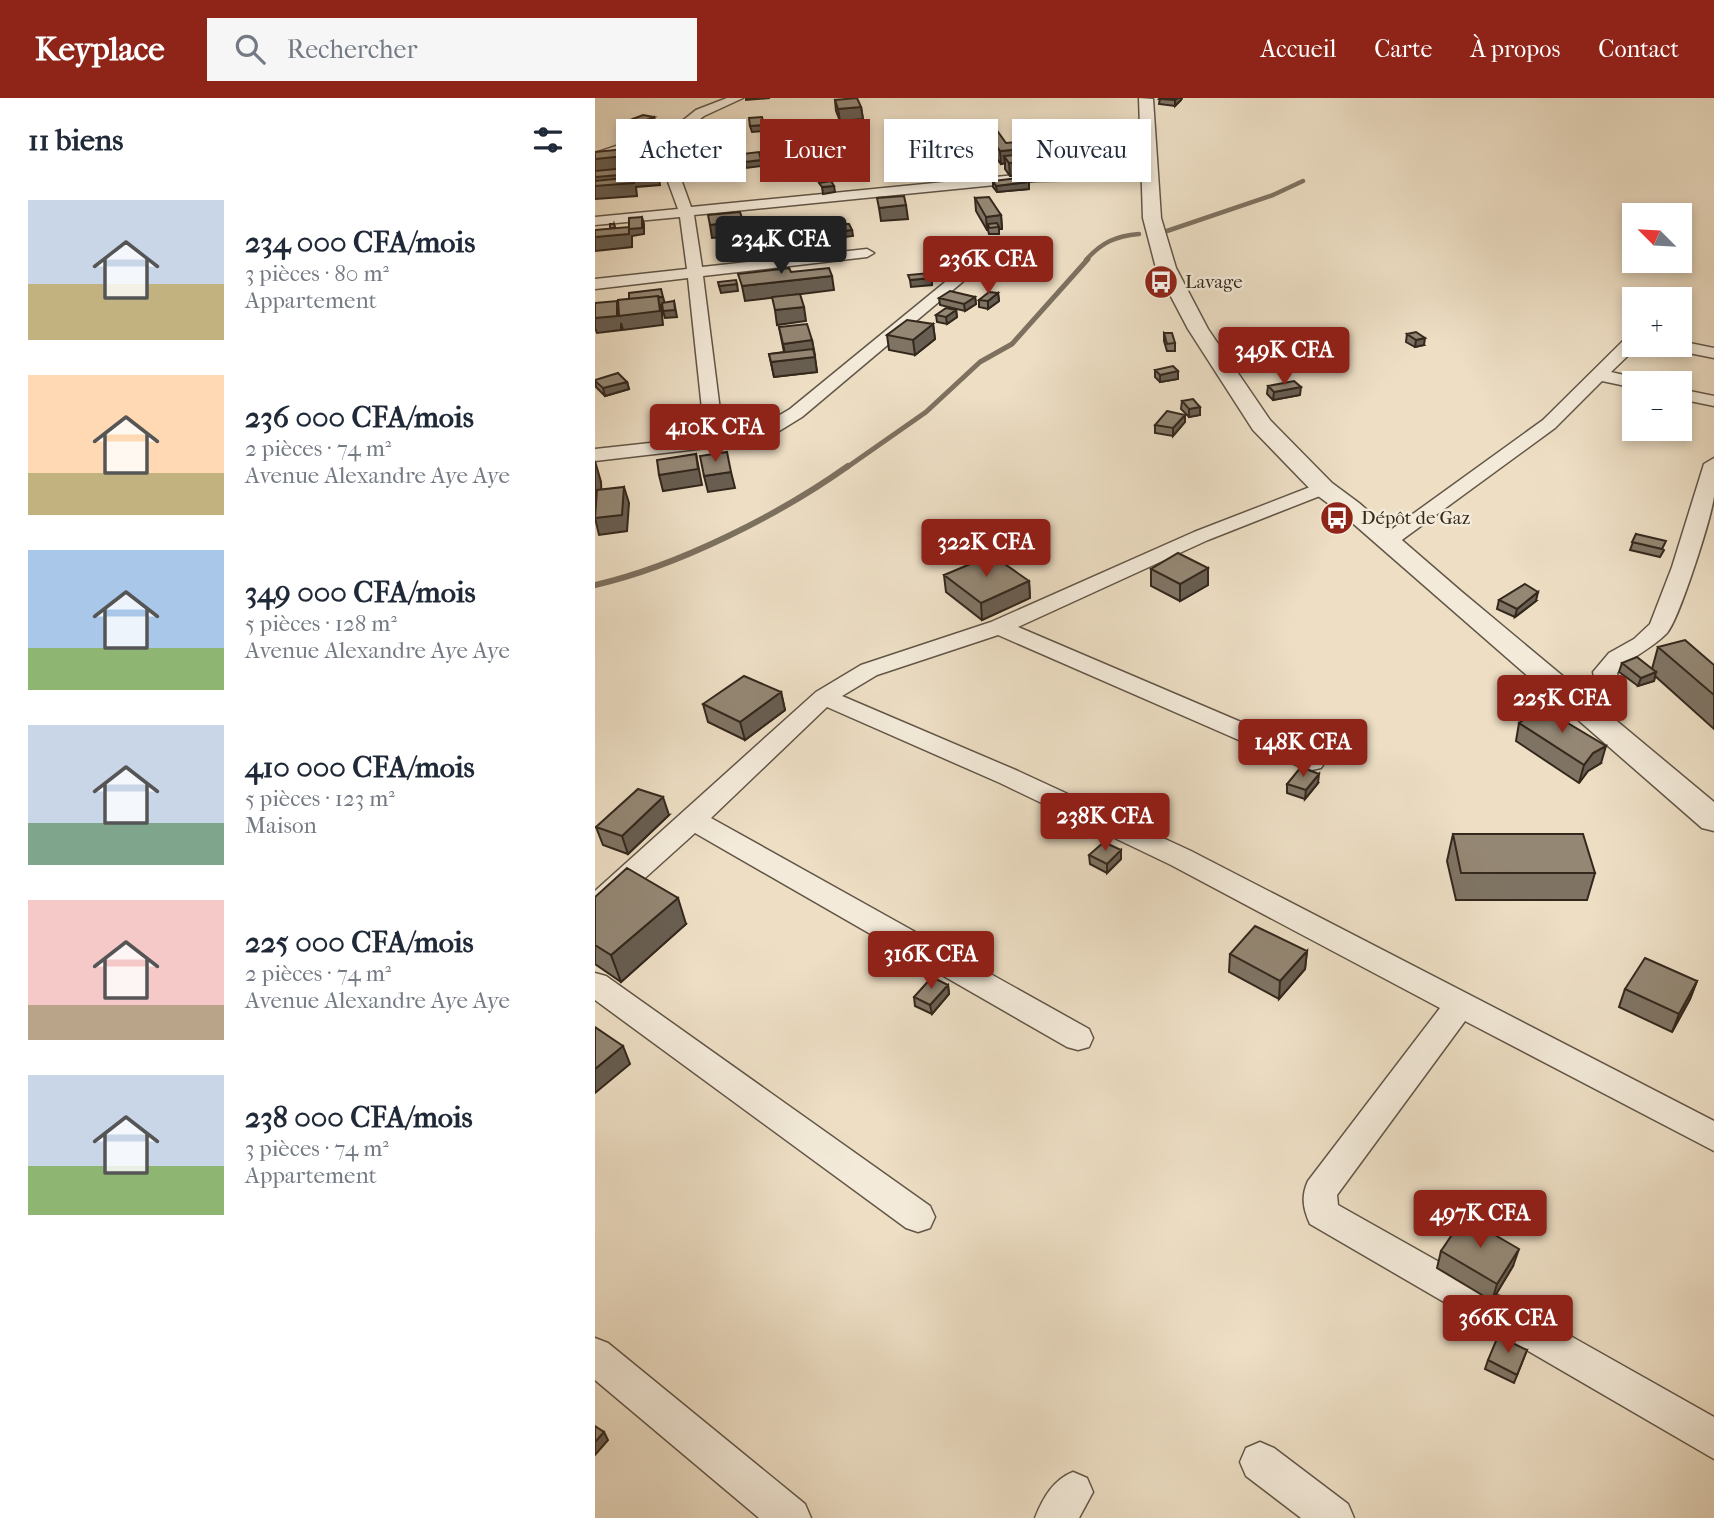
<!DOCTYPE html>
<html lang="fr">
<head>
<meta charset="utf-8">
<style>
  body { margin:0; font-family:"IM FELL French Canon",serif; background:#f6f6f7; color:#1f2937; height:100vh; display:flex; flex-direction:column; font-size:26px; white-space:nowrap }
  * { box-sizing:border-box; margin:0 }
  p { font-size:23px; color:#747a83 }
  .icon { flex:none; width:38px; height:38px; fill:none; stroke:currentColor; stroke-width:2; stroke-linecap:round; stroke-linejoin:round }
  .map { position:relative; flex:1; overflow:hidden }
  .side { display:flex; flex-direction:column; background:#fff; width:595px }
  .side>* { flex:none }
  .guide { position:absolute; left:21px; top:21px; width:665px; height:63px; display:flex; gap:14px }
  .needle { width:46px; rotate:294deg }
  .buttons { position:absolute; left:1027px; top:105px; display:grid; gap:14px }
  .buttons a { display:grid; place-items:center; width:70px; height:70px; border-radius:0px; background:#fff; box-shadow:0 4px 10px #0003; font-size:35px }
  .price { position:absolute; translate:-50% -60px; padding:0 16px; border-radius:7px; background:#8f2418; color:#fff; font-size:23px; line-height:46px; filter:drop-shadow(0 2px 4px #0008) }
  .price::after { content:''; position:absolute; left:50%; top:42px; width:21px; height:16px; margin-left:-10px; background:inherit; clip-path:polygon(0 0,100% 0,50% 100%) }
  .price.selected { background:#222; color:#fff }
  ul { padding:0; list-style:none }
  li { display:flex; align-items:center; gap:21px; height:175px; padding:0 28px }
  li span { display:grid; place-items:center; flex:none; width:196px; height:140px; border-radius:0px; color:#555 }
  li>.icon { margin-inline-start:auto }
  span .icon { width:84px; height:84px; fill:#fffc; stroke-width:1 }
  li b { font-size:30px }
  h2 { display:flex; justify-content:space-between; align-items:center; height:84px; padding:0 28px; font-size:30px }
  .chip { padding:0 24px; border-radius:0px; background:#fff; box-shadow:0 4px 10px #0003; font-size:24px; line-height:63px }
  .chip.selected { background:#8f2418; color:#fff }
  header { display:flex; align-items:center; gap:42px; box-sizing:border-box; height:98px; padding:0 35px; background:#8f2418; color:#fff }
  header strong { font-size:33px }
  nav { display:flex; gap:38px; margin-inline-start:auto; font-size:24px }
  .search { width:490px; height:63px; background:#f6f6f7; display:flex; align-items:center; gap:18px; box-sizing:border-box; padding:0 24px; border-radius:0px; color:#747a83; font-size:26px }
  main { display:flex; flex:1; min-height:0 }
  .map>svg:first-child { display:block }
</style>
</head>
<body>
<header>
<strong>Keyplace</strong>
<div class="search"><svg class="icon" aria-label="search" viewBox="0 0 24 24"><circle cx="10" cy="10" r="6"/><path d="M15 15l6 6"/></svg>Rechercher</div>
<nav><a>Accueil</a><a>Carte</a><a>À propos</a><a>Contact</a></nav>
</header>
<main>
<section class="side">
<h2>11 biens<svg class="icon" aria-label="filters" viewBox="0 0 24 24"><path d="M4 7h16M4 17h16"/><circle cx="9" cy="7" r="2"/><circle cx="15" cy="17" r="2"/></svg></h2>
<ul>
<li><span style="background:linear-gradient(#c9d6e8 60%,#c2b280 0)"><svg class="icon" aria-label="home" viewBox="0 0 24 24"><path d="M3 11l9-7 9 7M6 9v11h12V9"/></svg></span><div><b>234 000 CFA/mois</b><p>3 pièces · 80 m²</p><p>Appartement</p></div></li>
<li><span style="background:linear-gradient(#ffd9b3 70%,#c2b280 0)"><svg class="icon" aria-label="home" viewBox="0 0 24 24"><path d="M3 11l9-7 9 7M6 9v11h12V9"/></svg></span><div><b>236 000 CFA/mois</b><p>2 pièces · 74 m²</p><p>Avenue Alexandre Aye Aye</p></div></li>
<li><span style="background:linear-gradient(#a9c7e8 70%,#8fb573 0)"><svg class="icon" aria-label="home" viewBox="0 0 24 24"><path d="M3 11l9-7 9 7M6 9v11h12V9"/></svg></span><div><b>349 000 CFA/mois</b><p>5 pièces · 128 m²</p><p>Avenue Alexandre Aye Aye</p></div></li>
<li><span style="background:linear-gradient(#c9d6e8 70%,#7fa58c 0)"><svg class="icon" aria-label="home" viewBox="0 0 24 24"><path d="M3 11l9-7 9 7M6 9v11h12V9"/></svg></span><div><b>410 000 CFA/mois</b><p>5 pièces · 123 m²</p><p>Maison</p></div></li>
<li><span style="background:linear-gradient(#f6c9c9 75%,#b9a48a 0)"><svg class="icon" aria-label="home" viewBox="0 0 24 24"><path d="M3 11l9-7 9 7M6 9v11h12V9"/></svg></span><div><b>225 000 CFA/mois</b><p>2 pièces · 74 m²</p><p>Avenue Alexandre Aye Aye</p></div></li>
<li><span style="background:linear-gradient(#c9d6e8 65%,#8fb573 0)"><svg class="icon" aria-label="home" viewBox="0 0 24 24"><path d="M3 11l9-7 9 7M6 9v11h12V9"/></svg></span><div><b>238 000 CFA/mois</b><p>3 pièces · 74 m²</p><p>Appartement</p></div></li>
</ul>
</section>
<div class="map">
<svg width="1119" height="1420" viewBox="0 0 1119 1420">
  <rect width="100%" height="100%" fill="#eddec4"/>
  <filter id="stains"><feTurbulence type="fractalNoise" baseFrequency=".00286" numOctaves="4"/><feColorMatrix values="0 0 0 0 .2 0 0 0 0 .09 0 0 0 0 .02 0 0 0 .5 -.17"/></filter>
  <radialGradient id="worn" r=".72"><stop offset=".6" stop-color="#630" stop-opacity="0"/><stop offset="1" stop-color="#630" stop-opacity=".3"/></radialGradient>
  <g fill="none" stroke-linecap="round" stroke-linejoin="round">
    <path stroke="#7d705f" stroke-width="4.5" d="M569 134 678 97 708 83
      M491 162C507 144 521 138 544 136"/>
    <path stroke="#7d705f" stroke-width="5" d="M251 370 331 314 385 264 417 246 493 161"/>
    <path stroke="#7d705f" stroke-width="6" d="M0 487C83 468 184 417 253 368"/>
    <g stroke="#625647" stroke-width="3">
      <path id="minor" d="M132 0H148L109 18 91 32 82 70 96 109 441 75 554 73 561 77 554 81 441 83 99 117 107 169 272 151 279 155 272 159 108 178 128 336 168 327 195 311 371 167 376 165 384 170 207 319 181 335 120 349 0 363V351L110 339 93 180 0 191V181L92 171 85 119 0 127V119L83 111 68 70 77 38 0 63V55L81 28 101 12Z
        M1040 236V247H1044L1016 274 1046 281 1049 285H1040V290L1007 283 960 330 800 447H786L783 443 786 439 948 322 1034 237Z
        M726 239 732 240 734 244 732 248 626 272 617 267 620 263Z
        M1085 243 1119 250V260L1074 251 1072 247H1085Z
        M1085 291 1119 298V308L1085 301Z
        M1119 360C1119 373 1119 386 1119 398 1117 418 1084 522 1072 535 1057 551 1036 558 1022 575L1027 599C1018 613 1007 627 989 622L986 617 1003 598 998 574 1014 555 1039 541 1055 526 1077 469 1109 366Z
        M728 384 735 386 738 390 735 394 613 442 423 529 726 658 730 664 726 670 717 672 708 670 403 537 282 577 247 598 423 673 596 753 1119 1023V1053L870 923 742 1097 743 1107 1119 1319V1361L715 1126C708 1111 706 1098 713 1083L845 910 576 767 405 685 232 609 116 720 494 931 498 940 494 949 483 952 472 949 100 735 10 816 0 819V793L221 594 266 567 396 524 599 434Z
        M0 875 11 878 335 1108 340 1119 335 1130 323 1134 311 1130 0 902Z
        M0 1240 13 1245 210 1406 216 1420H164L0 1282Z
        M665 1344 679 1350 753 1406 759 1420H706L651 1378 645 1364 651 1350Z
        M478 1374 492 1380 498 1394 484 1420H440C448 1400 458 1382 478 1374Z"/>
    </g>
    <g stroke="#625647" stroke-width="3">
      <path id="tertiary" d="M544 0 558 1 566 120 581 170 613 231 675 322 737 385 764 405 867 494 1119 704V733L1107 730 746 415 719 395 658 332 593 231 561 170 548 120Z"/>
    </g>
    <use href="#minor" fill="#f3ead9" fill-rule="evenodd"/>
    <use href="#tertiary" fill="#f3ead9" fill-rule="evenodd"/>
  </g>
  <path fill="#7f7464" stroke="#34281d" stroke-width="2" d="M565 0H587L586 2 580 8 564 6Z
    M240 2 266 9 268 21 245 23 241 13Z
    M59 19 60 25 50 29 39 27 38 21Z
    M527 26V32L524 35 509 34V28Z
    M388 32 411 45 474 59 458 60 459 73 415 78 410 71V65L406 66 389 44 381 45 379 35 388 34Z
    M522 50H532V62H523Z
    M466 60 483 65V71L470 72 466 67Z
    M398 83 434 91 402 94 398 89Z
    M380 100 406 117 407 131H404V136H394L393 132H392L381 113Z
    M403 195 404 203 393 211 384 209V202Z
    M380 199 381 206 370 213 345 207 344 200Z
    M361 212 362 219 352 226 342 224 341 217Z
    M338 226 340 241 320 257 294 252 292 237Z
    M184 229 217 242 222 274 179 279 174 256 189 254Z
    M569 235 580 245V253H572L569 243Z
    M812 236 829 247 820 249 811 244Z
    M560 272 583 273V281L565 284 560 279Z
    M0 282 32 284 34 291 10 298 1 289Z
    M673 288 705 297 678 302 672 296Z
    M587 303 605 309V317L594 319 586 311Z
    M590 317V324L578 338 560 335V327Z
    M1041 436 1069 452 1065 459 1035 452Z
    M613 470V487L585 503 556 488V471Z
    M349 477 434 483 435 500 387 522 351 494Z
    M904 502 941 503 920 519 902 511Z
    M1063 549 1119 567V631L1060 578 1059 583 1043 588 1024 574 1027 565 1057 571Z
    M186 594 190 612 150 642 113 624 108 606Z
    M924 625 1006 665 993 673 984 685 921 643Z
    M723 685 710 701 692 695V686Z
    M74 717 33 756 8 747 1 729Z
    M858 736 1000 775 992 802H861L852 763Z
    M526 752V761L512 775 495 766 494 757Z
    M0 799 91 826 26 884 0 866Z
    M712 853 710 871 684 901 634 874 635 856Z
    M1102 883 1095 901 1077 934 1024 909 1030 891Z
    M353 887 354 896 337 916 320 908 319 899Z
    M846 1153 918 1168 897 1203 842 1170Z
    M932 1252 919 1285 890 1271 893 1262Z"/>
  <path fill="#685e51" stroke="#34281d" stroke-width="2" d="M151 0H175L151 2Z
    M583 0H587L586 2 580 8V2Z
    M266 9 268 21 245 23 243 11Z
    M59 19 60 25 50 29 49 23Z
    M527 26V32L524 35V29Z
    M169 27 170 33 157 34 155 28Z
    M381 38H388L389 44 381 45Z
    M473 47 474 59 414 65 409 58 410 65 406 66 405 53Z
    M50 49 53 69 0 74V61Z
    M459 61V73L415 78 414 65Z
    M166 62 167 68 151 70 150 64Z
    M128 65 129 71 105 74 104 67Z
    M483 65V71L470 72V66Z
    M62 67 65 87 41 89 42 98 0 101V79Z
    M434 84V91L402 94 401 88Z
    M239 88 240 94 228 96 227 89Z
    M311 107 313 121 286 123 284 110Z
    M406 117 407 131H404V129L393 126V132H392L391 119Z
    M47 119 49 126V136L37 138V149L0 153V139L16 137 19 126 21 133 33 131Z
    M148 123 150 137 117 140 115 127Z
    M245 124 246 131 211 135 210 128Z
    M184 127 185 134 164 136 163 129Z
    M257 132 258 138 250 139 249 133Z
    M223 140 224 147 206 149 205 142Z
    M192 151 193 157 155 162 154 155Z
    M237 178 239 192 150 203 147 188Z
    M337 180V187L316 189 315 182Z
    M142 186 143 193 126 195 124 188Z
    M403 195 404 203 393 211V203Z
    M68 199 70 206 66 207 68 227 28 232 26 225V232L2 235 0 230V217L22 203 26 217 35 203Z
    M380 199 381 206 370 213 369 206Z
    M79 203 82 219 70 220 68 213Z
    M209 209 211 223 182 227 180 212Z
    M361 212 362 219 352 226 351 219Z
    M338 226 340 241 320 257 318 242Z
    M830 240 829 247 820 249 821 242Z
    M217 242 220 257 191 260 188 246Z
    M220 259 222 274 179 279 176 264Z
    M583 273V281L565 284V277Z
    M32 284 34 291 10 298 8 290Z
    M706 289 705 297 678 302 679 294Z
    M605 309V317L594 319V311Z
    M590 317V324L578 338V330Z
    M101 356 107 387 68 393 64 377Z
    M0 363 6 384 7 406 0 407Z
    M136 374 140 390 113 394 109 378Z
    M29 389 34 405 32 433 4 437 0 420Z
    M613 470V487L585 503V486Z
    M434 483 435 500 387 522 386 505Z
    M943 494 941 503 920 519 922 511Z
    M1061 574 1059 583 1043 588 1046 580Z
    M186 594 190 612 150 642 145 624Z
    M1011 648 1006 665 993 673 984 685 989 667 998 655Z
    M724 676 723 685 710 701 711 692Z
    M68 699 74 717 33 756 27 738Z
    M526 752V761L512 775V766Z
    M83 800 91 826 26 884 16 857Z
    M712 853 710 871 684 901 685 883Z
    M1102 883 1095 901 1077 934 1084 916Z
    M353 887 354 896 337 916 335 907Z
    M28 948 35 966 0 995V971Z
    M924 1151 918 1168 897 1203 902 1186Z
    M9 1334 13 1342 0 1357V1344Z"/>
  <path fill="#948774" stroke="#34281d" stroke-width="2" d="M262 0 266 9 243 11 240 2Z
    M565 0H583L580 2 564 1Z
    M48 17 59 19 49 23 38 21Z
    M167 19 169 27 155 28 154 20Z
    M512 24 527 26 524 29 509 28Z
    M401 31 411 45 468 40 473 47 405 53 388 32Z
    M388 34V38H381L379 35Z
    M50 49 51 56 0 61V54Z
    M522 50H532V55L522 56Z
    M164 54 166 62 150 64 147 56Z
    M453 54 459 61 414 65 409 58Z
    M127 58 128 65 104 67 102 60Z
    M479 59 483 65 470 66 466 60Z
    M62 67V74L0 79V73Z
    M39 79V85L0 88V83Z
    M431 79 434 84 401 88 398 83Z
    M236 83 239 88 227 89 224 85Z
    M309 98 311 107 284 110 282 100Z
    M394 99 406 117 391 119 380 100Z
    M145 114 148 123 115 127 113 117Z
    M47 119V130L34 131V120Z
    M182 119 184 127 163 129 161 121Z
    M243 121 245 124 210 128V124Z
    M402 125 404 129 394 130 393 126Z
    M15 126H19L20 130H15Z
    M246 126H254L257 132 249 133Z
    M34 129V136L0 139V132Z
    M220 134 223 140 205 142 203 136Z
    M190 146 192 151 154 155 153 150Z
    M194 170 196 174 234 170 237 178 147 188 143 176Z
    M335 175 337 180 315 182 313 177Z
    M141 182 142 186 124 188 123 184Z
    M66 191 68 199H64L63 198 34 201V195Z
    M355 193 380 199 369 206 344 200Z
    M394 194 403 195 393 203 384 202Z
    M205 196 209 209 180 212 177 199Z
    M63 198 65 213 24 218 23 202Z
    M22 203V218L0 220V205Z
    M79 203 80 212 68 213 67 205Z
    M351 210 361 212 351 219 341 217Z
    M312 222 338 226 318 242 292 237Z
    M212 226 217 242 188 246 184 229Z
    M821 234 830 240 821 242 812 236Z
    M569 235H577L580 245 572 246Z
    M218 251 220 259 176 264 174 256Z
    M578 268 583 273 565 277 560 272Z
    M23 275 32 284 8 290 0 283V282Z
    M699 283 706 289 679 294 673 288Z
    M598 301 605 309 594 311 587 303Z
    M572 313 590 317 578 330 560 327Z
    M132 354 136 374 109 378 105 358Z
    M101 356 103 371 64 377 62 362Z
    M29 389 27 417 0 420 2 392Z
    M1041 436 1071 443 1067 451 1037 444Z
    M583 455 613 470 585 486 556 471Z
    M397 457 434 483 386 505 349 477Z
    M930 486 943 494 922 511 904 502Z
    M1090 542 1119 567V597L1063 549Z
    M1042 559 1061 574 1046 580 1027 565Z
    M149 578 186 594 145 624 108 606Z
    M946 609 1011 648 998 655 989 667 924 625Z
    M706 669 724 676 711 692 692 686Z
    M43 691 68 699 27 738 1 729Z
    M858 736H988L1000 775H866Z
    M509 744 526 752 512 766 494 757Z
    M32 770 83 800 16 857 0 847V799Z
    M660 828 712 853 685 883 635 856Z
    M1050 860 1102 883 1084 916 1030 891Z
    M337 879 353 887 335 907 319 899Z
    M0 929 28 948 0 971Z
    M869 1119 924 1151 902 1186 846 1153Z
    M903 1238 932 1252 922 1277 893 1262Z
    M0 1328 9 1334 0 1344Z"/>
  <defs>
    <g id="bus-disc" transform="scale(1.75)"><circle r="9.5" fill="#8f2418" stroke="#f3ead9"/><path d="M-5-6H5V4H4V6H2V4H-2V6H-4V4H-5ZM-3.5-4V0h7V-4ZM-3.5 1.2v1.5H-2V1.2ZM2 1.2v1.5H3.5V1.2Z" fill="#fff"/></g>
  </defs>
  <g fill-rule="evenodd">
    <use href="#bus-disc" x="566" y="184"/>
    <use href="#bus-disc" x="742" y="420"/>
  </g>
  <g text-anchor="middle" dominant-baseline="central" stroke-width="5" stroke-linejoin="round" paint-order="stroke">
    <g font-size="19" fill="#34281d" stroke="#f3ead9" text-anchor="start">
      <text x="590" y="184">Lavage</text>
      <text x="766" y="420">Dépôt de Gaz</text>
    </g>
  </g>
  <rect width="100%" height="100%" filter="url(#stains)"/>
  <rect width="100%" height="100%" fill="url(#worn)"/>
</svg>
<div class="buttons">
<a><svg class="needle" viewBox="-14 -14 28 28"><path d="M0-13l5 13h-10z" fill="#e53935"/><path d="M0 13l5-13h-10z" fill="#747a83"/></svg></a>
<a>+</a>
<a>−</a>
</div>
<b class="price selected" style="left:186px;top:178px">234K CFA</b>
<b class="price" style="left:393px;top:198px">236K CFA</b>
<b class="price" style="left:689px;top:289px">349K CFA</b>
<b class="price" style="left:120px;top:366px">410K CFA</b>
<b class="price" style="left:391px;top:481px">322K CFA</b>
<b class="price" style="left:967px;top:637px">225K CFA</b>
<b class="price" style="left:708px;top:681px">148K CFA</b>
<b class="price" style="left:510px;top:755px">238K CFA</b>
<b class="price" style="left:336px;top:893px">316K CFA</b>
<b class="price" style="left:885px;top:1152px">497K CFA</b>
<b class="price" style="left:913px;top:1257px">366K CFA</b>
<div class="guide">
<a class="chip">Acheter</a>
<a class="chip selected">Louer</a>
<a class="chip">Filtres</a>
<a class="chip">Nouveau</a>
</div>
</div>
</main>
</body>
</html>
